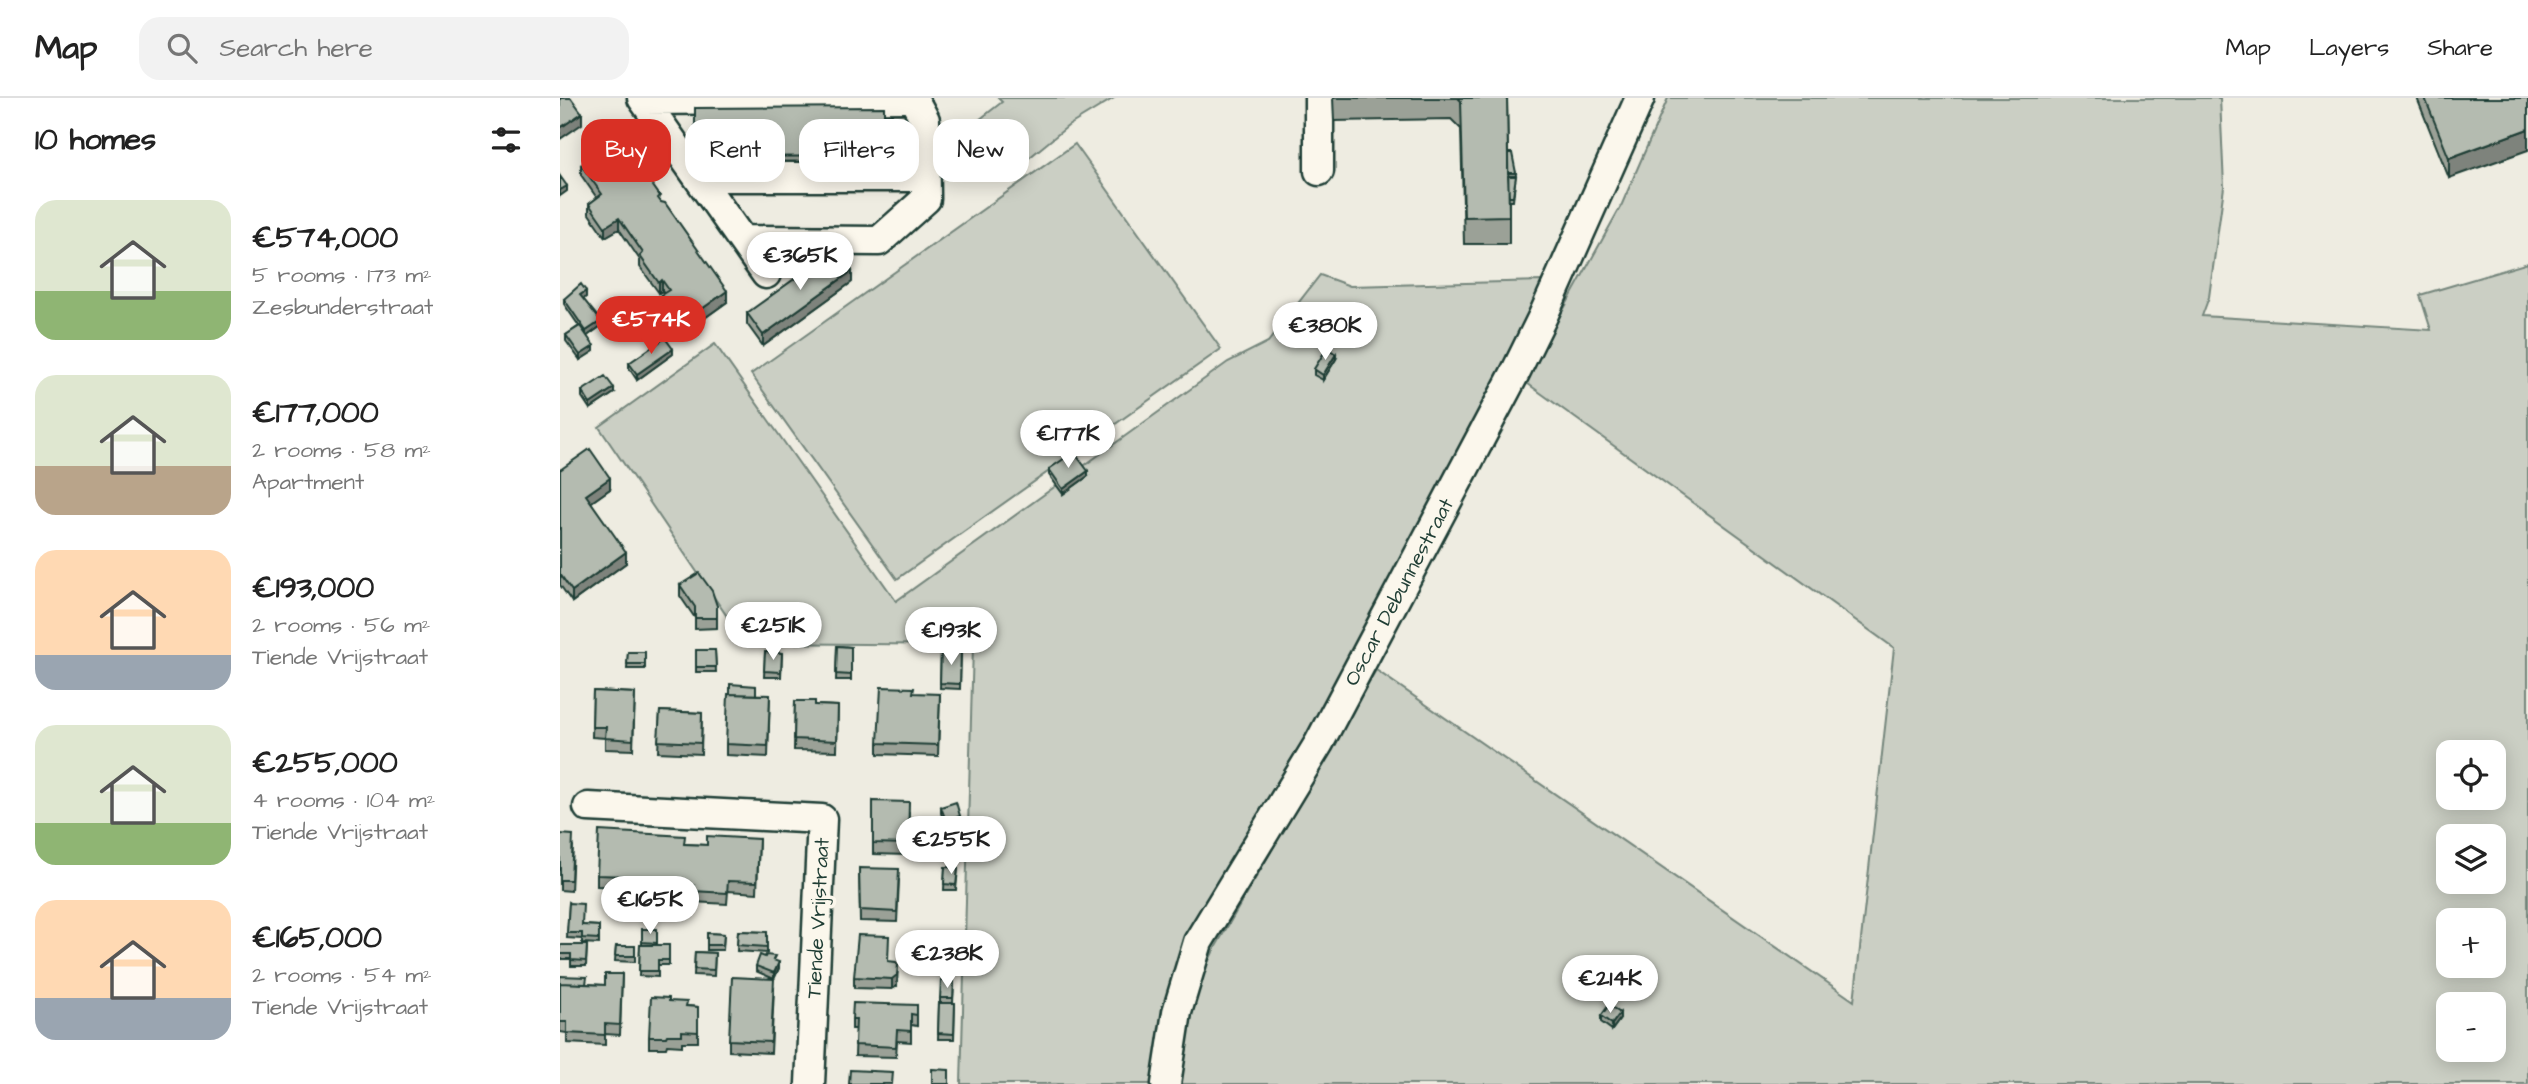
<!DOCTYPE html>
<html lang="en">
<head>
<meta charset="utf-8">
<style>
  body { margin:0; font-family:"Architects Daughter",sans-serif; background:#f2f2f2; color:#222; height:100vh; display:flex; flex-direction:column; font-size:26px; white-space:nowrap }
  * { box-sizing:border-box; margin:0 }
  p { font-size:23px; color:#767676 }
  .icon { flex:none; width:38px; height:38px; fill:none; stroke:currentColor; stroke-width:2; stroke-linecap:round; stroke-linejoin:round }
  .map { position:relative; flex:1; overflow:hidden }
  .panel { display:flex; flex-direction:column; background:#fff; width:560px }
  .panel>* { flex:none }
  .guide { position:absolute; left:21px; top:21px; width:665px; height:63px; display:flex; gap:14px }
  .tools { position:absolute; left:1876px; top:642px; display:grid; gap:14px }
  .tools a { display:grid; place-items:center; width:70px; height:70px; border-radius:14px; background:#fff; box-shadow:0 4px 18px #0003; font-size:35px }
  .price { position:absolute; translate:-50% -60px; padding:0 16px; border-radius:24px; background:#fff; color:#222; font-size:23px; line-height:46px; filter:drop-shadow(0 2px 4px #0008) }
  .price::after { content:''; position:absolute; left:50%; top:42px; width:21px; height:16px; margin-left:-10px; background:inherit; clip-path:polygon(0 0,100% 0,50% 100%) }
  .price.on { background:#d93025; color:#fff }
  ul { padding:0; list-style:none }
  li { display:flex; align-items:center; gap:21px; height:175px; padding:0 35px }
  li span { display:grid; place-items:center; flex:none; width:196px; height:140px; border-radius:21px; color:#555 }
  li>.icon { margin-inline-start:auto }
  span .icon { width:84px; height:84px; fill:#fffc; stroke-width:1 }
  li b { font-size:30px }
  h2 { display:flex; justify-content:space-between; align-items:center; height:84px; padding:0 35px; font-size:30px }
  .pill { padding:0 24px; border-radius:21px; background:#fff; box-shadow:0 4px 18px #0003; font-size:24px; line-height:63px }
  .pill.on { background:#d93025; color:#fff }
  header { display:flex; align-items:center; gap:42px; box-sizing:border-box; height:98px; padding:0 35px; background:#fff; border-bottom:2px solid #e0e0e0 }
  header strong { font-size:33px }
  nav { display:flex; gap:38px; margin-inline-start:auto; font-size:24px }
  .search { width:490px; height:63px; background:#f2f2f2; display:flex; align-items:center; gap:18px; box-sizing:border-box; padding:0 24px; border-radius:21px; color:#767676; font-size:26px }
  main { display:flex; flex:1; min-height:0 }
  .map>svg:first-child { display:block }
</style>
</head>
<body>
<header>
<strong>Map</strong>
<div class="search"><svg class="icon" aria-label="search" viewBox="0 0 24 24"><circle cx="10" cy="10" r="6"/><path d="M15 15l6 6"/></svg>Search here</div>
<nav><a>Map</a><a>Layers</a><a>Share</a></nav>
</header>
<main>
<section class="panel">
<h2>10 homes<svg class="icon" aria-label="filters" viewBox="0 0 24 24"><path d="M4 7h16M4 17h16"/><circle cx="9" cy="7" r="2"/><circle cx="15" cy="17" r="2"/></svg></h2>
<ul>
<li><span style="background:linear-gradient(#dfe7d0 65%,#8fb573 0)"><svg class="icon" aria-label="home" viewBox="0 0 24 24"><path d="M3 11l9-7 9 7M6 9v11h12V9"/></svg></span><div><b>€574,000</b><p>5 rooms · 173 m²</p><p>Zesbunderstraat</p></div></li>
<li><span style="background:linear-gradient(#dfe7d0 65%,#b9a48a 0)"><svg class="icon" aria-label="home" viewBox="0 0 24 24"><path d="M3 11l9-7 9 7M6 9v11h12V9"/></svg></span><div><b>€177,000</b><p>2 rooms · 58 m²</p><p>Apartment</p></div></li>
<li><span style="background:linear-gradient(#ffd9b3 75%,#9aa5b1 0)"><svg class="icon" aria-label="home" viewBox="0 0 24 24"><path d="M3 11l9-7 9 7M6 9v11h12V9"/></svg></span><div><b>€193,000</b><p>2 rooms · 56 m²</p><p>Tiende Vrijstraat</p></div></li>
<li><span style="background:linear-gradient(#dfe7d0 70%,#8fb573 0)"><svg class="icon" aria-label="home" viewBox="0 0 24 24"><path d="M3 11l9-7 9 7M6 9v11h12V9"/></svg></span><div><b>€255,000</b><p>4 rooms · 104 m²</p><p>Tiende Vrijstraat</p></div></li>
<li><span style="background:linear-gradient(#ffd9b3 70%,#9aa5b1 0)"><svg class="icon" aria-label="home" viewBox="0 0 24 24"><path d="M3 11l9-7 9 7M6 9v11h12V9"/></svg></span><div><b>€165,000</b><p>2 rooms · 54 m²</p><p>Tiende Vrijstraat</p></div></li>
</ul>
</section>
<div class="map">
<svg width="1968" height="986" viewBox="0 0 1968 986">
  <rect width="100%" height="100%" fill="#eeece1"/>
  <filter id="ink" filterUnits="userSpaceOnUse"><feTurbulence type="fractalNoise" baseFrequency=".0143" numOctaves="2"/><feDisplacementMap in="SourceGraphic" scale="14" xChannelSelector="R" yChannelSelector="G"/><feConvolveMatrix kernelMatrix="1 2 1 2 8 2 1 2 1" color-interpolation-filters="sRGB"/></filter>
  <g filter="url(#ink)">
    <path fill="#cbcfc4" stroke="#75867c" stroke-width="2" fill-rule="evenodd" d="M438 0H554L508 28 453 73 419 22 442 4Z
      M1108 0H1660L1664 89 1649 199 1642 218 1871 232 1860 197 1968 165V986H620L636 889 655 850 816 572 1294 903 1334 550 964 283 1062 106ZM1888 654H1934V700H1888ZM1888 738H1934V784H1888ZM1888 822H1934V868H1888ZM1888 906H1934V952H1888Z
      M515 46 661 251 337 481 191 276Z
      M760 177 790 188 982 183 985 193 789 568 627 845 599 986H401L413 547 185 545 39 329 155 246 336 503 668 264 708 244Z"/>
    <g fill="none" stroke-linecap="round" stroke-linejoin="round">
      <g stroke="#1f3d34" stroke-width="33">
        <path id="minor" d="M82 0 206 176
          M759 0V73
          M84 2 344 0
          M138 79H365
          M182 142 319 143 366 101 365 22 353 0
          M28 709 262 721 250 986
          M606 986 617 914 638 844 759 645 955 275 983 218 1080 0"/>
      </g>
      <use href="#minor" stroke="#fbf7ec" stroke-width="28"/>
    </g>
    <path fill="#9ba197" stroke="#1f3d34" stroke-width="2" d="M773 0H947L948 55 956 75 953 103H949V146H904L901 31 891 21 774 23Z
      M1857 0H1968L1889 80Z
      M135 10 324 33H337V63L148 64V40H135Z
      M21 67 100 103 167 204 132 229 122 214 111 221 101 208V197L104 196 102 193 99 195 80 169V162L59 131 45 139 29 116V106L37 100 21 77Z
      M292 184 203 248 187 226V215Z
      M26 199 23 201 41 228 27 238 34 253 20 262 6 243V237L19 228 4 206V201Z
      M113 256 77 282 69 270V265Z
      M776 261 763 282 754 277V271Z
      M22 293 54 295 30 311 22 299Z
      M489 371 528 378 503 396 489 377Z
      M0 372 50 391 31 404 66 465 12 504 0 487Z
      M120 487 157 508V530L135 531V520L120 498Z
      M277 548 291 549V582H276Z
      M136 552H155L156 574H136Z
      M381 552H401L400 591 380 590Z
      M68 554H85V571H67Z
      M205 554 222 555 221 579H204Z
      M33 593 75 595 73 652 45 651V640L32 639Z
      M380 596 378 658 318 656V645Z
      M196 597H210L208 659 166 657V646Z
      M235 603 255 607 278 608 277 653 234 652Z
      M100 613 142 615 141 656 98 654Z
      M313 703 349 715 348 757 313 756Z
      M381 709 400 723 386 729 381 715Z
      M0 736 13 748 11 793 0 792Z
      M199 741 197 795 168 793 167 806 133 804V799L125 803 107 802 101 798V803L66 801V789L37 788V777L125 746 147 747Z
      M385 769 398 770 396 792H384Z
      M299 770 339 782 337 824 300 823Z
      M9 805 23 827 39 828V846L22 845V841L7 840Z
      M82 831H97V847H109V867H98V879L79 878 80 847H82Z
      M178 833 207 834V855L177 853Z
      M147 835 164 836 163 852H147Z
      M0 847H27L26 868H11V861H0Z
      M56 848H75V864L55 863Z
      M135 854 155 855 154 878 134 877Z
      M215 863 219 870 214 881 196 873V868Z
      M328 863 337 888 332 891 294 890V879Z
      M62 876 60 937 45 936V947L7 945V935L0 934V878L27 886 45 887Z
      M394 883 393 905H395L394 941H378L379 905H380V900Z
      M214 891 211 955 169 953V942Z
      M109 903 127 908 138 909V944H122V948L107 947 106 950H89V939Z
      M357 907V928L351 927V944L337 943 336 959 295 958 296 931H292V921Z
      M1041 918 1060 921 1052 932 1041 924Z"/>
    <path fill="#7e837b" stroke="#1f3d34" stroke-width="2" d="M22 15V26L0 41V30Z
      M1968 31V52L1889 80V60Z
      M7 88V93L0 98V92Z
      M59 120V131L45 139V129Z
      M292 173V184L203 248V237Z
      M102 182V193L99 195V185Z
      M26 193V199L20 203V197Z
      M167 193V204L132 229V218Z
      M122 203V214L111 221V210Z
      M41 223V228L26 239V233Z
      M34 248V253L20 262V257Z
      M113 251V256L77 282V276Z
      M776 256V261L763 282V277Z
      M54 290V295L30 311V306Z
      M528 373V378L503 396V391Z
      M50 380V391L26 408V397Z
      M66 454V465L12 504V493Z
      M400 718V723L386 729V723Z
      M134 788 133 799 125 803V792Z
      M219 864V870L214 881V875Z
      M338 867 337 888 332 891V881Z
      M1060 915V921L1052 932V926Z"/>
    <path fill="#b4bbb0" stroke="#1f3d34" stroke-width="2" d="M0 0H11L22 15 0 30Z
      M898 0H947L949 118 904 119 901 3Z
      M1865 0H1968V31L1889 60Z
      M324 9V33H337V58L148 59V34H135V10Z
      M59 40 100 98 98 100 101 104 105 105 167 193 132 218 122 203 111 210 101 197 109 192 102 182 99 185 80 158 83 155 59 120 45 129 29 106 42 96 21 67Z
      M948 55H952L956 75H948Z
      M0 78 7 88 0 92Z
      M948 78H956L953 98H949Z
      M276 151 292 173 203 237 187 215Z
      M21 186 26 193 20 197 41 223 26 233 4 201Z
      M20 228 34 248 20 257 6 237Z
      M105 240 113 251 77 276 69 265Z
      M767 250 776 256 763 277 754 271Z
      M45 278 54 290 30 306 22 293Z
      M30 351 50 380 26 397 66 454 12 493 0 476V372Z
      M514 354 528 373 503 391 489 371Z
      M139 475 152 493 157 508V520H135V509L120 487Z
      M277 548 291 549V577L276 576Z
      M136 552H155L156 569H136Z
      M381 552H401L400 586 380 585Z
      M68 554H85V566H67Z
      M205 554 222 555 221 574 204 573Z
      M170 586 196 588V597L170 596Z
      M321 589 354 590 353 595 380 596 378 647 318 645Z
      M33 593 75 595 73 642 45 640 46 629H32Z
      M168 596 210 597 208 648 166 646Z
      M235 603H255V607L278 608 277 643 234 641Z
      M100 613 142 615 141 645 98 643Z
      M313 703 349 704 348 746 313 745Z
      M396 704 400 718 386 723 381 709Z
      M39 733 125 738 124 746 147 747V738L199 741 197 784 168 783 167 795 133 793 134 788 125 792 107 791 101 787V792L66 791V778L37 777Z
      M0 736 13 737 11 782H0Z
      M385 769 398 770 396 787 384 786Z
      M299 770 339 771 337 814 300 812Z
      M9 805 23 806 22 827 39 828V841L22 840V835H7Z
      M82 831H97V845L82 844Z
      M178 833 207 834V849L177 847Z
      M147 835 164 836 163 847H147Z
      M298 837 329 838 328 863 336 864 338 867 337 877 332 881 294 879Z
      M0 847H27L26 863 11 862V856H0Z
      M80 847H109V862H98V873H79Z
      M56 848H75V858H55Z
      M135 854 155 855 154 872 134 871Z
      M200 857 205 859 206 857 215 858 213 862 219 864 214 875 196 868Z
      M45 876H62L60 927 45 926V937L7 935V924H0V885L45 887Z
      M0 878 27 879 26 886 0 885Z
      M172 879 214 881 211 944 169 942Z
      M381 883H394L393 900H380Z
      M91 899 109 900V903L127 904 126 908 138 909V934L122 933V937H107L106 939H89Z
      M293 905 357 907V917L351 916V933L337 932 336 949 295 947 296 921H292Z
      M379 905H395L394 936 378 935Z
      M1049 907 1060 915 1052 926 1041 918Z
      M372 971 389 972V986H372Z
      M290 972 333 974 332 986H289Z"/>
  </g>
  <g text-anchor="middle" dominant-baseline="central" stroke-width="7" stroke-linejoin="round" paint-order="stroke">
    <g font-size="21" fill="#1f3d34" stroke="#fbf7ec">
      <text transform="translate(839 494) rotate(-62)">Oscar Debunnestraat</text>
      <text transform="translate(258 820) rotate(-87)">Tiende Vrijstraat</text>
    </g>
  </g>
</svg>
<div class="tools">
<a><svg class="icon" aria-label="locate" viewBox="0 0 24 24"><circle cx="12" cy="12" r="6"/><path d="M12 2v4M12 18v4M2 12h4M18 12h4"/></svg></a>
<a><svg class="icon" aria-label="layers" viewBox="0 0 24 24"><path d="M12 4l9 5-9 5-9-5zM3 14l9 5 9-5"/></svg></a>
<a>+</a>
<a>−</a>
</div>
<b class="price" style="left:240px;top:194px">€365K</b>
<b class="price on" style="left:91px;top:258px">€574K</b>
<b class="price" style="left:765px;top:264px">€380K</b>
<b class="price" style="left:508px;top:372px">€177K</b>
<b class="price" style="left:213px;top:564px">€251K</b>
<b class="price" style="left:391px;top:569px">€193K</b>
<b class="price" style="left:391px;top:778px">€255K</b>
<b class="price" style="left:90px;top:838px">€165K</b>
<b class="price" style="left:387px;top:892px">€238K</b>
<b class="price" style="left:1050px;top:917px">€214K</b>
<div class="guide">
<a class="pill on">Buy</a>
<a class="pill">Rent</a>
<a class="pill">Filters</a>
<a class="pill">New</a>
</div>
</div>
</main>
</body>
</html>
